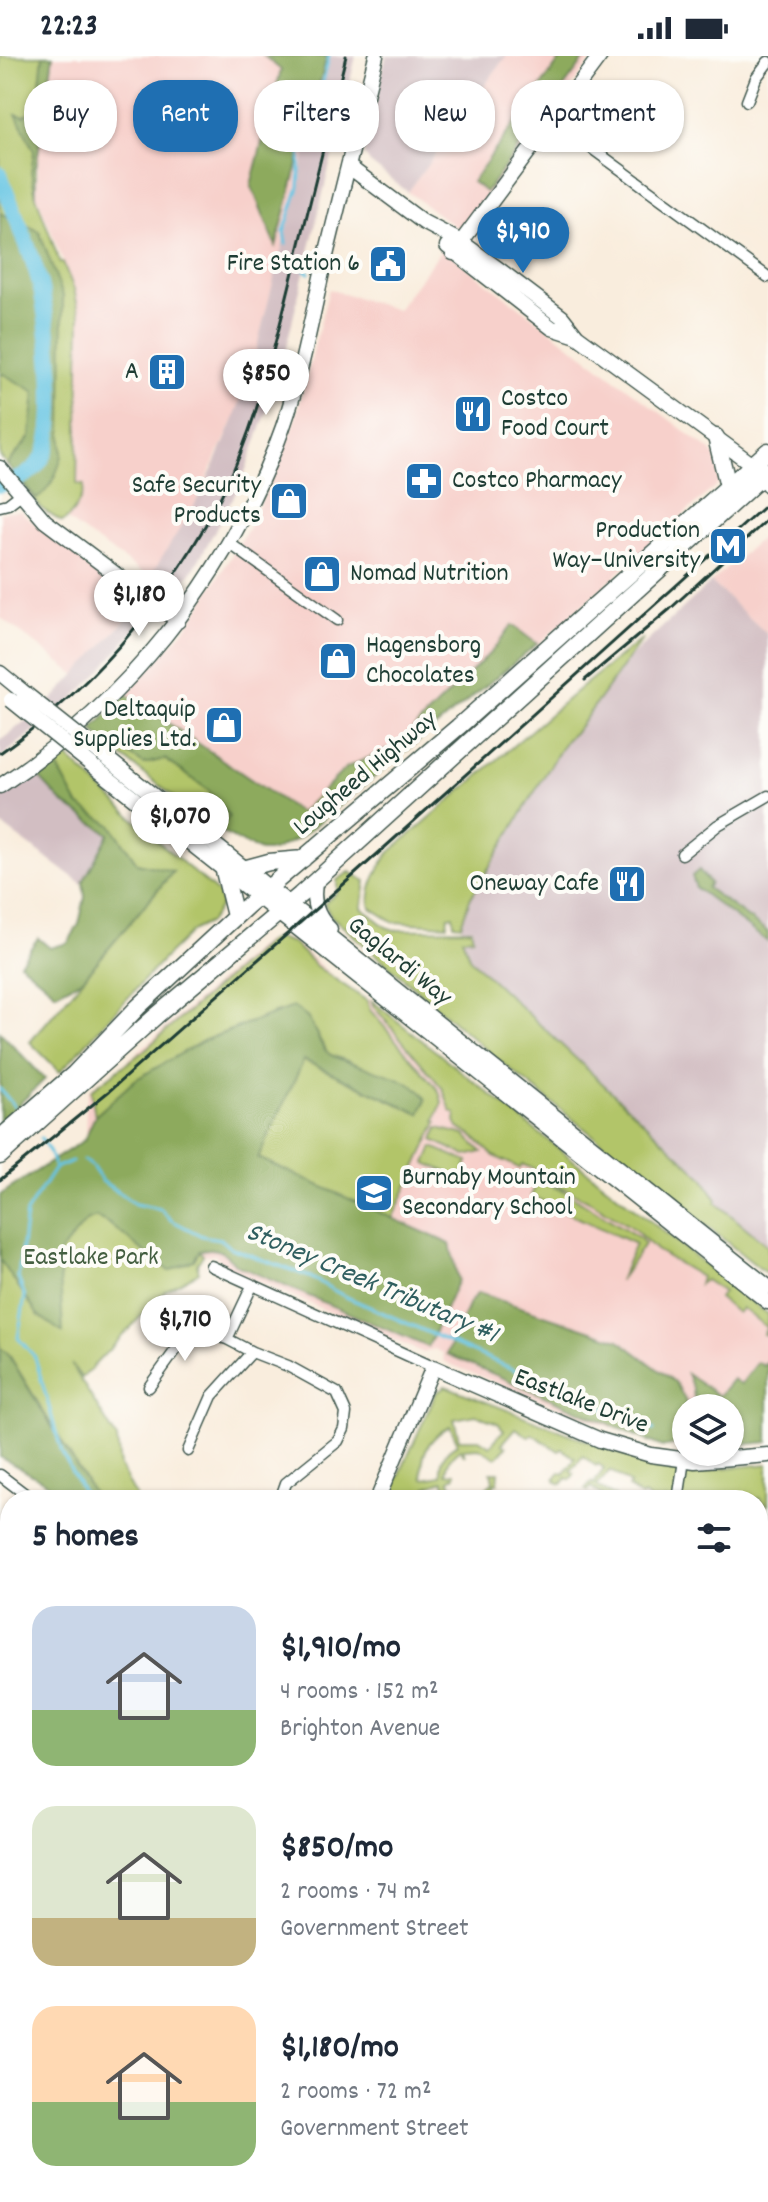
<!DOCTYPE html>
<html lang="en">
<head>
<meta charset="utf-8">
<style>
  body { margin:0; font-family:Dekko,sans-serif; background:#f6f6f7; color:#1f2937; height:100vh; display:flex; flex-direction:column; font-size:30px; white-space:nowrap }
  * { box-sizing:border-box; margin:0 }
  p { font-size:26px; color:#747a83 }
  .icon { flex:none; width:44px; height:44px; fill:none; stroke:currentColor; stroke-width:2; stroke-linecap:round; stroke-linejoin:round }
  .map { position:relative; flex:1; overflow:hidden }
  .panel { position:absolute; left:0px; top:1434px; width:768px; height:712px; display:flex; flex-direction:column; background:#fff; border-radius:32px 32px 0 0; box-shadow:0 2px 6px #0004 }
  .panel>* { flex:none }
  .top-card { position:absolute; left:24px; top:24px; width:720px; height:72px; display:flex; gap:16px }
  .tools { position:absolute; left:672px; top:1338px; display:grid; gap:16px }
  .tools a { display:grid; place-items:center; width:72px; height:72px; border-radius:50%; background:#fff; box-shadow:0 2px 6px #0004; font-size:40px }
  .price { position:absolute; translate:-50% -68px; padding:0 18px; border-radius:28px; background:#fff; color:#222; font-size:26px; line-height:52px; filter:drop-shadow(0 2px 4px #0008) }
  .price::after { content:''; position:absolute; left:50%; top:48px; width:24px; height:18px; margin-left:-12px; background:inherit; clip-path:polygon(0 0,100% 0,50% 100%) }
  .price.current { background:#1f6fb2; color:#fff }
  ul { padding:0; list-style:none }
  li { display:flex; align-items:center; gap:24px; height:200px; padding:0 32px }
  li span { display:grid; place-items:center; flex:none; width:224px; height:160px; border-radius:24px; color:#555 }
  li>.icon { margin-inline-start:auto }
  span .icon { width:96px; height:96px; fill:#fffc; stroke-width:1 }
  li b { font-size:34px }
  h2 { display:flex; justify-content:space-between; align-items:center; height:96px; padding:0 32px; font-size:34px }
  .pill { padding:0 28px; border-radius:32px; background:#fff; box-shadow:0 2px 6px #0004; font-size:28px; line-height:72px }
  .pill.current { background:#1f6fb2; color:#fff }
  .status { display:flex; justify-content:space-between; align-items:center; height:56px; padding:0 40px; background:#fff; direction:ltr }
  .status svg { height:22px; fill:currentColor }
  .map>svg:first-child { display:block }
</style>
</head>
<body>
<div class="status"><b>22:23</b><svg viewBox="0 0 49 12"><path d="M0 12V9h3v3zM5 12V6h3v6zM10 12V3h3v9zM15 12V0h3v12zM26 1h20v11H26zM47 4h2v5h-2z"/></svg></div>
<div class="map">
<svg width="768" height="2146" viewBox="0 0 768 2146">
  <rect width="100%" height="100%" fill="#fdfcf7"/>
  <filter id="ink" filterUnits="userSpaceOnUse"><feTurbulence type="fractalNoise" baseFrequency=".0125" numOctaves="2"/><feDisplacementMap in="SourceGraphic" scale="16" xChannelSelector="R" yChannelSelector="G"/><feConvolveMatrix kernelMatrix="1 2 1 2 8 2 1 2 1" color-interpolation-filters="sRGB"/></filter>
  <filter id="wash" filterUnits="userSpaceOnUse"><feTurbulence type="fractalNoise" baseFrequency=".006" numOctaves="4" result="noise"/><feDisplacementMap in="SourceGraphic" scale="32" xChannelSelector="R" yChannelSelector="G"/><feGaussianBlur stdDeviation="1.8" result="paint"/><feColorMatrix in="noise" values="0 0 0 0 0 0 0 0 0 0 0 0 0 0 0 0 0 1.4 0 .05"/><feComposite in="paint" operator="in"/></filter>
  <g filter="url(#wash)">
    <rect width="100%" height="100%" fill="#f9eddd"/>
    <path fill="#f7d0cb" d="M53 0H330L252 310 234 363 194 450 150 522 67 464 72 455 74 233 37 139 39 94Z
      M506 0H594L466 173H458L408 136Z
      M442 193 710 394 716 402 719 427 534 592 511 571 491 596 396 690 347 711 300 757 126 638 176 584 193 562 248 473 273 421 294 369 329 233 397 254Z
      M9 455H21L39 472 141 547 76 619 0 561V457Z
      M768 476V579L711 526Z
      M278 881 293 885 339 926 367 944 371 943 768 1259V1387L730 1390V1352H686V1391L669 1390 604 1369 452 1309 444 1305 443 1297 434 1293 424 1297 226 1211 215 1198 203 1199 85 1093 86 1047 89 1033 117 1014 264 886Z
      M437 2136H612L614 2146H439Z"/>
    <path fill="#d2bec2" d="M330 0H356L278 325 241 427 195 511 168 547 161 544 94 622 63 652 0 702V685L52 644 152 536 144 530 194 450 215 408 234 363 252 310Z
      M386 0H506L408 136 370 107 364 98Z
      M711 526 768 579V1190L715 1147 717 1143 703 1122 470 903 463 891 461 869 470 843 566 684 577 674 626 605Z
      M36 718 109 778 85 830 0 768V742Z"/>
    <path fill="#b2c569" stroke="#68814e" stroke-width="2" fill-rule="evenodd" d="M0 0H53L36 111V140L60 207H63L74 233 80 260 77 428 84 429C84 441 72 461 62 466L42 453 0 400Z
      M643 582 577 674 566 684 470 843 461 869 454 868 453 859 448 860 447 869 393 866 371 852C365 836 379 811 389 797L579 633Z
      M111 687 144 708 164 703 207 733 230 762 218 775 107 689Z
      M63 697 160 787 218 837 221 849 210 866 193 874 166 900 60 1016 30 986 173 816 137 807 111 769 78 749 54 705Z
      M350 816 366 825 362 852 386 871 395 874 471 873 473 881 462 882 470 903 703 1122 717 1144 716 1147 768 1190V1219L491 998 331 860 324 848 337 836V824Z
      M277 882 293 887 316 910 367 945 370 954 439 1035 442 1046 435 1065 437 1066 392 1163 258 1102 303 1004 419 1058 426 1044 391 1021 328 998 307 961 279 955 203 985 135 1024 95 1060 91 1034 142 996 269 885Z
      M371 944 760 1252 768 1258 766 1279 763 1278 767 1272 742 1252 737 1257 719 1242 723 1236 705 1224 699 1228 701 1221 656 1194 634 1173 591 1146 564 1132 538 1123 540 1116 522 1108 519 1112 494 1100 470 1078 458 1072 455 1065 456 1058 451 1055 443 1033 374 951Z
      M438 1072 465 1079 482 1096 466 1100 433 1084Z
      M433 1091 468 1106 461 1122 426 1107Z
      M85 1093 203 1199 197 1208 199 1216 165 1235 82 1322 71 1308 117 1383 120 1411 138 1444H97L8 1297 0 1293V1204L40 1259Z
      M535 1125 562 1134 641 1183 644 1188 619 1226 635 1188 531 1140 536 1129Z
      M445 1330 663 1414 681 1416 768 1408V1450L759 1442 757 1444H651L644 1439 641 1441 628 1431 630 1428 610 1414 597 1430 619 1443 609 1444 591 1431 588 1435 585 1433 591 1426 594 1428 604 1412 598 1408 596 1410 583 1400 571 1414 574 1418 570 1424 567 1422 562 1428 557 1426 555 1422 560 1416 564 1418 575 1402 562 1393 559 1395 532 1378 529 1381 516 1372 502 1388 506 1391 496 1402 479 1392 463 1393 465 1400 460 1393C450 1400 447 1406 446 1418L455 1417V1420L449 1424C458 1443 481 1443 493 1425L491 1416H499L498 1427H494L493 1444H481L480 1441C463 1445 450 1442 443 1425L426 1431 432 1444H388L436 1337ZM476 1359 498 1367 504 1374 490 1390 479 1383H459L454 1363ZM450 1370 458 1388C443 1395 440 1405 441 1420L423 1423C419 1399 428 1382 450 1370Z
      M768 1634V1744L758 1740V1639L762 1641Z
      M761 2098 768 2101V2146H626L624 2136H758V2104Z
      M253 2136H437L439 2146H256Z
      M472 2136H542L544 2146H473Z"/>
    <path fill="#8daa5d" stroke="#567448" stroke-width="2" d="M43 0H53L36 111V140L31 116 34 95 16 58 24 60 37 53Z
      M264 0H327L276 190 251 129 281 14Z
      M563 0H587L486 136 472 126Z
      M0 157 39 175 63 240 62 400C57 416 52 432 37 443L7 409 30 381 35 336 3 318 0 320Z
      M512 569 537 588 301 781 273 795H260L218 775 229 761 207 733 165 703 144 708 111 687 107 689 92 674 126 638 300 757 347 711 396 690 491 596Z
      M54 705 78 749 111 769 137 807 173 815 83 923 56 937 20 907 38 882 50 892 68 887 79 868 85 841 83 826 109 778 62 746 36 718Z
      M699 814 710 827 707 832 768 876V886L696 832 692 820Z
      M293 951C298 954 304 958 308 963 316 973 320 993 331 999 353 1011 418 1020 426 1044L420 1058 304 1004 258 1102 450 1188 458 1224 428 1291 236 1209C225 1196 216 1189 199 1195L194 1204 169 1215 108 1167 96 1161 86 1165 59 1198 63 1277 38 1259 0 1204V1139L84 1084 95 1060 135 1024 203 985Z
      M0 976 45 1023 0 1067Z
      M478 1237 619 1284 676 1327 686 1346 677 1388 662 1391 447 1298 469 1247Z
      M0 1293 7 1297 97 1444H57L48 1428 0 1401Z
      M758 1306 764 1310 768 1306V1386L730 1390V1352H695L693 1333 687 1318 719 1340 733 1323 741 1328Z
      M758 1740 768 1744V1939L758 1935Z
      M343 2136H437L439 2146H347Z"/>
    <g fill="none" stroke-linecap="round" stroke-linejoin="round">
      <path stroke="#65c5e3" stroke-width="3" d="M286 188 284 176 299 131 301 93 312 75 329 0
        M302 211 309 217
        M0 1033 14 1050
        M41 1082 49 1095 55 1112 26 1157 18 1222 25 1240 18 1282 35 1301 62 1397 87 1444
        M83 1104 91 1109 102 1125 135 1148 160 1153 171 1164 202 1180 220 1183 231 1192 310 1221 344 1240 654 1374
        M55 1112 72 1105
        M408 2136 410 2146
        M672 2137 684 2146"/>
      <path stroke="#65c5e3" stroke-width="16" d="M0 118C12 154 31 192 40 228 48 263 62 376 41 404 31 419 17 424 0 429"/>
    </g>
  </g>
  <g filter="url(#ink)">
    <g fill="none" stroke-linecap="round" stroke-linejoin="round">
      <g stroke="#40574d" stroke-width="13">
        <path id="street" d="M747 45 756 22 768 6
          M553 64 768 221
          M0 450 8 448 21 438
          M229 487 337 564
          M682 798 718 769 768 740
          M211 1210 433 1311
          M227 1283 252 1230
          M149 1331 183 1284 208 1277 227 1283 252 1296 288 1310 337 1337 346 1357 344 1373 338 1385 286 1427 280 1444
          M188 1395 212 1340 252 1296
          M0 1419 33 1444
          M678 1444 684 1404
          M0 1511 10 1497
          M758 1729 768 1733
          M758 1949 768 1951
          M0 1970 10 1956
          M0 2070 10 2096
          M20 2136 23 2146
          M161 2136 164 2146
          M624 2136 626 2146"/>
      </g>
      <g stroke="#40574d" stroke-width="17">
        <path id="secondary" d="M348 110 423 166 461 186 497 212 562 261 577 280 753 409 768 429
          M447 190 552 272 577 280
          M453 197 600 0
          M0 412 45 465 178 565
          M0 617 22 635
          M104 700 768 1231
          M92 709 768 1246
          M0 730C126 647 221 528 277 387 299 331 310 270 323 212 340 141 358 71 376 0
          M316 824C311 843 315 859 330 873
          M377 1444 433 1311 600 1384 651 1399 695 1405 768 1399
          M0 1599 10 1602
          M0 1788H10"/>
      </g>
      <g stroke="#40574d" stroke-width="19">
        <path id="primary" d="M716 381 728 430
          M247 812 269 806 303 803
          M224 815 235 860
          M0 1082 74 1018 138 951 247 850 458 671 768 395
          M0 1100 156 960 300 839 768 415"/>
      </g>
      <use href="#street" stroke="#fff" stroke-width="10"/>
      <use href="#secondary" stroke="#fff" stroke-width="14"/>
      <use href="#primary" stroke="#fff" stroke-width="16"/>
      <path stroke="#1f3d34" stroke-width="3" d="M585 624 670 553 768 463
        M0 697C101 626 182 527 233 415 260 354 275 288 291 224 309 149 328 75 346 0
        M0 1124 108 1036 345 827 768 447"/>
      <g stroke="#40574d" stroke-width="17" stroke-linecap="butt">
        <path id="secondary-bridge" d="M22 635 104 700
          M11 644 92 709"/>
      </g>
      <use href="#secondary-bridge" stroke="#fff" stroke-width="14"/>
    </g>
  </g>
  <defs>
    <g id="civic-square" transform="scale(2)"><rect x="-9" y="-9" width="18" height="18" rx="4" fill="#1f6fb2" stroke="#fdfcf7"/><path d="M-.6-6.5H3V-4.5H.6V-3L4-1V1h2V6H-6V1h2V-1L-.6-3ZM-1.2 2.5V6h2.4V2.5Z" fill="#fff"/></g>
    <g id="building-square" transform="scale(2)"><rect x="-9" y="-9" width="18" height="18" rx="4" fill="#1f6fb2" stroke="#fdfcf7"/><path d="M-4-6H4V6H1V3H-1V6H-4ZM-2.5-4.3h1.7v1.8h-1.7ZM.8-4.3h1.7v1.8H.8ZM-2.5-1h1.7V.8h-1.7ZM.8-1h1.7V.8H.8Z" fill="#fff"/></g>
    <g id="restaurant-square" transform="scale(2)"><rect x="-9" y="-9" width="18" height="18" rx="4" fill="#1f6fb2" stroke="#fdfcf7"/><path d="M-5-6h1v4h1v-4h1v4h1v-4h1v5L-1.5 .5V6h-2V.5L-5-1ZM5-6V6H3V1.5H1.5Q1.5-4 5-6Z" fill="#fff"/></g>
    <g id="pharmacy-square" transform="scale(2)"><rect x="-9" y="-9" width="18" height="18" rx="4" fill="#1f6fb2" stroke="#fdfcf7"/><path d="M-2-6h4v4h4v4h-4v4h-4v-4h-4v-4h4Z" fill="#fff"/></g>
    <g id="shop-square" transform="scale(2)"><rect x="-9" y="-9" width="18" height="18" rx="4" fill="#1f6fb2" stroke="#fdfcf7"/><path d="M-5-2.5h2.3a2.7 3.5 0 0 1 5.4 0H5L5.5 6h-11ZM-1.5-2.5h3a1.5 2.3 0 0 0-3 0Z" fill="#fff"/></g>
    <g id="metro-square" transform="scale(2)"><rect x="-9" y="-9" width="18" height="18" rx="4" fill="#1f6fb2" stroke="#fdfcf7"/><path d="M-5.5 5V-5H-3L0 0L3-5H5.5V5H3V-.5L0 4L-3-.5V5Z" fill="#fff"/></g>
    <g id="school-square" transform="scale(2)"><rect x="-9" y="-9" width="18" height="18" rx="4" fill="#1f6fb2" stroke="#fdfcf7"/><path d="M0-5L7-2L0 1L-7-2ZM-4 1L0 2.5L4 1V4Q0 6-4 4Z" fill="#fff"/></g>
  </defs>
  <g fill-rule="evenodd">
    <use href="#civic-square" x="388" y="208"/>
    <use href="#building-square" x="167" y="316"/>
    <use href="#restaurant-square" x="473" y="358"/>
    <use href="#pharmacy-square" x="424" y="425"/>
    <use href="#shop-square" x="289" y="445"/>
    <use href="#metro-square" x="728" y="490"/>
    <use href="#shop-square" x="322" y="518"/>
    <use href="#shop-square" x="338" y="605"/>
    <use href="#shop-square" x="224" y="669"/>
    <use href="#restaurant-square" x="627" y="828"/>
    <use href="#school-square" x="374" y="1137"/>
  </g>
  <g text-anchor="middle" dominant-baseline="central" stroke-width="8" stroke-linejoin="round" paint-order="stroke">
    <g font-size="26" fill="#1f3d34" stroke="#fdfcf7" text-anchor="end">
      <text x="360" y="208">Fire Station 6</text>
      <text x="139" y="316">A</text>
      <text x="501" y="343" text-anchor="start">Costco<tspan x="501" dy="30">Food Court</tspan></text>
      <text x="452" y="425" text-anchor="start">Costco Pharmacy</text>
      <text x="261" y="430">Safe Security<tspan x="261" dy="30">Products</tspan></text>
      <text x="700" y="475">Production<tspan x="700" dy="30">Way–University</tspan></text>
      <text x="350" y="518" text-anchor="start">Nomad Nutrition</text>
      <text x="366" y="590" text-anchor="start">Hagensborg<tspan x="366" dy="30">Chocolates</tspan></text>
      <text x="196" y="654">Deltaquip<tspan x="196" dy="30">Supplies Ltd.</tspan></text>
      <text x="599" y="828">Oneway Cafe</text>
      <text x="402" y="1122" text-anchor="start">Burnaby Mountain<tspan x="402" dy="30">Secondary School</tspan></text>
    </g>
    <g font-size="26" fill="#1f3d34" stroke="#fdfcf7">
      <text transform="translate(366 718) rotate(-40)">Lougheed Highway</text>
      <text transform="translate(399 906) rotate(39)">Gaglardi Way</text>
      <text transform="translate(581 1346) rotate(21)">Eastlake Drive</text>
    </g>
    <g font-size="26" fill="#445f41" stroke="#fdfcf7">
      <text x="91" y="1202">Eastlake Park</text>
    </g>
    <g font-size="28" font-style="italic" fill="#305f60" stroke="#fdfcf7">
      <text transform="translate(371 1229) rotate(23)">Stoney Creek Tributary #1</text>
    </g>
  </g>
</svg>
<div class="tools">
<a><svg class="icon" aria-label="layers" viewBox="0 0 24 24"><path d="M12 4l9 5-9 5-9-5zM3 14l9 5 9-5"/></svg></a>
</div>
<b class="price current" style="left:523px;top:219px">$1,910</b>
<b class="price" style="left:266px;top:361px">$850</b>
<b class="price" style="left:139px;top:582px">$1,180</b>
<b class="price" style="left:180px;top:804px">$1,070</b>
<b class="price" style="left:185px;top:1307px">$1,710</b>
<div class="top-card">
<a class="pill">Buy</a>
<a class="pill current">Rent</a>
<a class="pill">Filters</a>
<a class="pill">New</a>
<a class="pill">Apartment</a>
</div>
<section class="panel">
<h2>5 homes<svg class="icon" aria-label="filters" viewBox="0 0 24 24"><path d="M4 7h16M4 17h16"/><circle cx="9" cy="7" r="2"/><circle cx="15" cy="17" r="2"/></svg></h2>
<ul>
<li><span style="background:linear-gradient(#c9d6e8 65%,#8fb573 0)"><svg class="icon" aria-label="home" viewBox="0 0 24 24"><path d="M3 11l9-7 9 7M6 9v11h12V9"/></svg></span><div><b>$1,910/mo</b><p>4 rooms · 152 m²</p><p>Brighton Avenue</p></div></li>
<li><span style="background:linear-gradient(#dfe7d0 70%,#c2b280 0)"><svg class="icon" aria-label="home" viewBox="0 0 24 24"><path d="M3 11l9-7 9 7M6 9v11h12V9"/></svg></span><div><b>$850/mo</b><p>2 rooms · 74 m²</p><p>Government Street</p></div></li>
<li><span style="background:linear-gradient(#ffd9b3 60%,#8fb573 0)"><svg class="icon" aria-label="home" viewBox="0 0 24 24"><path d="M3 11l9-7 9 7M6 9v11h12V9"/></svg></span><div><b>$1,180/mo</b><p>2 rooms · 72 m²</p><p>Government Street</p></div></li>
</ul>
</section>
</div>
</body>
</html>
